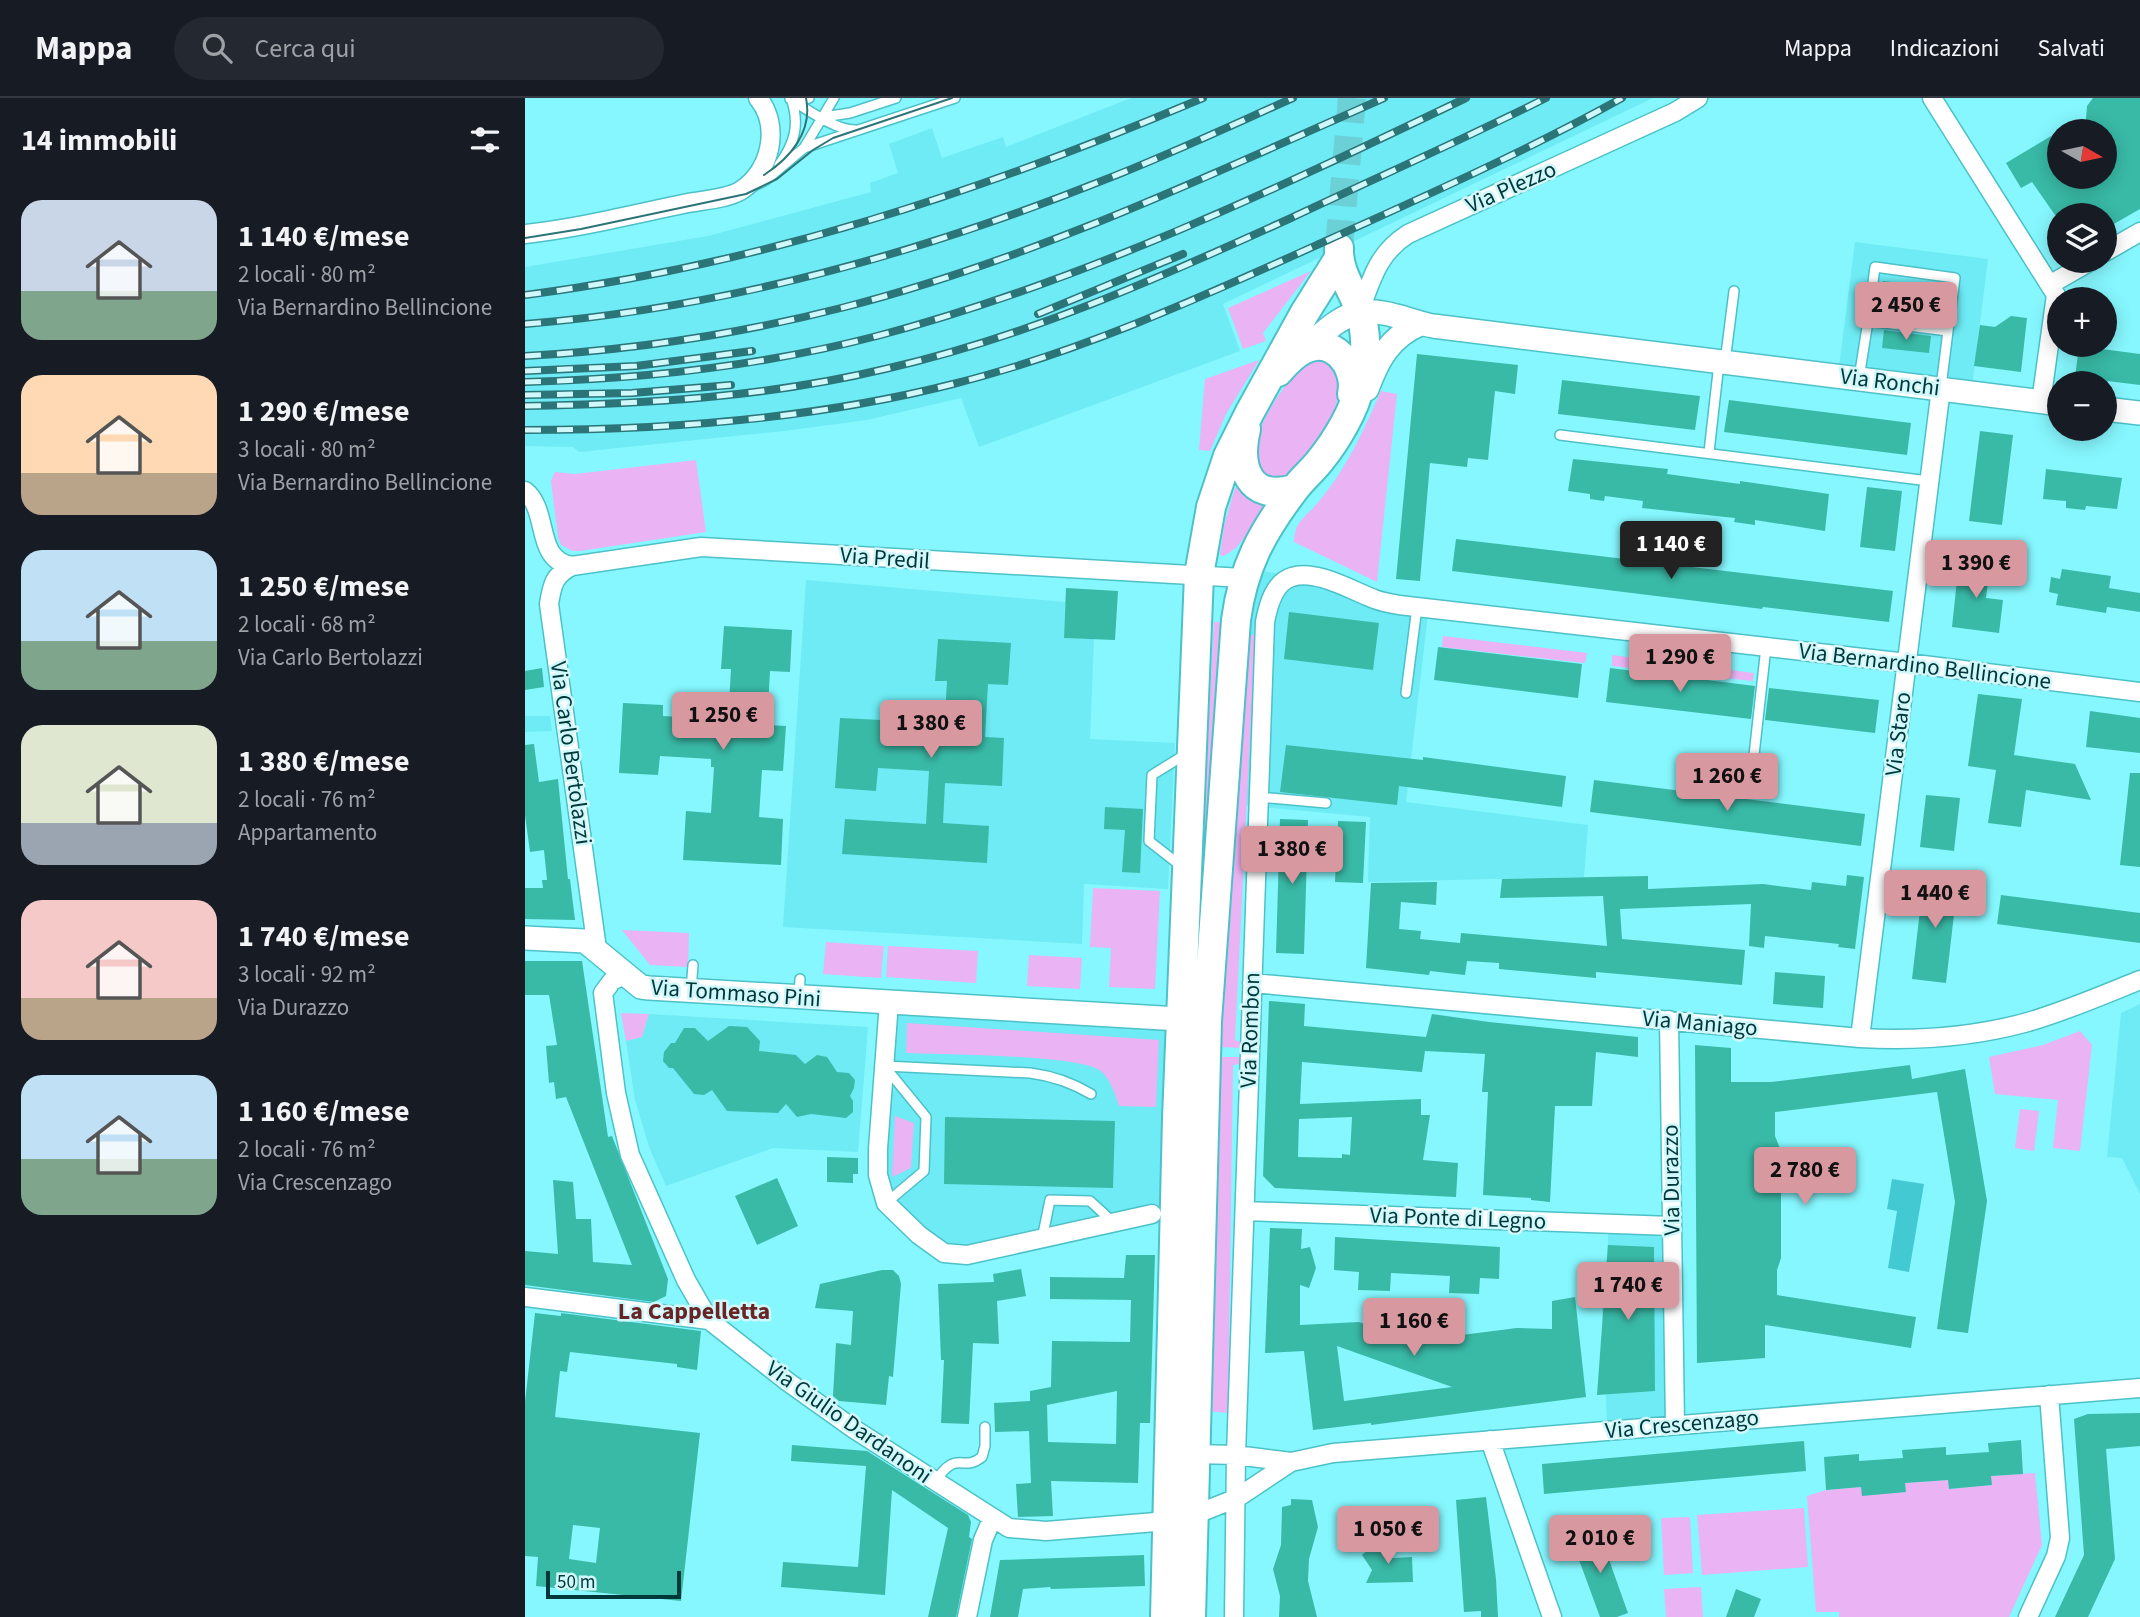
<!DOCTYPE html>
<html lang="it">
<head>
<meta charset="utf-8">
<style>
  body { margin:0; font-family:"Source Sans 3",sans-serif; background:#242831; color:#f1f3f6; height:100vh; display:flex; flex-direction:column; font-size:26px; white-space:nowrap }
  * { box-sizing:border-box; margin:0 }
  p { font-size:23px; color:#9ea1a6 }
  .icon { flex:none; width:38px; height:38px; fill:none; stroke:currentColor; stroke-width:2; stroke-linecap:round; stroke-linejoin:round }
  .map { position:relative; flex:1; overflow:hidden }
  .side { display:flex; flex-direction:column; background:#171b24; width:525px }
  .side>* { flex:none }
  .needle { width:46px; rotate:99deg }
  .fabs { position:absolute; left:1522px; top:21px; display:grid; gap:14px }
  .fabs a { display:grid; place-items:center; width:70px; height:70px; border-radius:50%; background:#171b24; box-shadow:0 4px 18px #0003; font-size:35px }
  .scale { position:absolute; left:21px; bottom:18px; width:135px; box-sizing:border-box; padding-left:7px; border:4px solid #00373a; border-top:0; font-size:19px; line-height:24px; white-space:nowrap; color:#00373a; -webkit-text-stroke:5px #d0f8fb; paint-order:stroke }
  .price { position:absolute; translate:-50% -60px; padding:0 16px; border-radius:7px; background:#d898a0; color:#111; font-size:23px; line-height:46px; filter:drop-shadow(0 2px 4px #0008) }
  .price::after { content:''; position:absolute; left:50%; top:42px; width:21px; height:16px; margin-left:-10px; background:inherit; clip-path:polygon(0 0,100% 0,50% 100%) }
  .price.selected { background:#222; color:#fff }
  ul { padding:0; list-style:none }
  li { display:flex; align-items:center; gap:21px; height:175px; padding:0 21px }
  li span { display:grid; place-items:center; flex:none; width:196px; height:140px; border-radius:21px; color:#555 }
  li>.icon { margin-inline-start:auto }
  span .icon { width:84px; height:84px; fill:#fffc; stroke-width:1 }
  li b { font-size:30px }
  h2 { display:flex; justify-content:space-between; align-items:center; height:84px; padding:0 21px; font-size:30px }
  header { display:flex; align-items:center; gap:42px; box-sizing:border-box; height:98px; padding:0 35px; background:#171b24; border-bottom:2px solid #363941 }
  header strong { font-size:33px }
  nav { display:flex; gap:38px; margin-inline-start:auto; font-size:24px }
  .search { width:490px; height:63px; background:#242831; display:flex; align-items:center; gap:18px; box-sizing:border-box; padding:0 24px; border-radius:38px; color:#9ea1a6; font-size:26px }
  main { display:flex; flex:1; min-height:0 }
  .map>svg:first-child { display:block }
</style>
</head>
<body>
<header>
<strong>Mappa</strong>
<div class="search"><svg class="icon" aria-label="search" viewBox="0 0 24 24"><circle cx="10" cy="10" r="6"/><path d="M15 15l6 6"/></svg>Cerca qui</div>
<nav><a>Mappa</a><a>Indicazioni</a><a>Salvati</a></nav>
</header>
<main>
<section class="side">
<h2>14 immobili<svg class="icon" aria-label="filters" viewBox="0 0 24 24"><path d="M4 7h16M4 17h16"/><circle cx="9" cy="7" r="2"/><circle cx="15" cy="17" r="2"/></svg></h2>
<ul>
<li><span style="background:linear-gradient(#c9d6e8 65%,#7fa58c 0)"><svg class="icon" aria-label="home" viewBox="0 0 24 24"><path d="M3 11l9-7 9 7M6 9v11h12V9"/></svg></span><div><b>1 140 €/mese</b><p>2 locali · 80 m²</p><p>Via Bernardino Bellincione</p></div></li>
<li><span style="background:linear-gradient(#ffd9b3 70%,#b9a48a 0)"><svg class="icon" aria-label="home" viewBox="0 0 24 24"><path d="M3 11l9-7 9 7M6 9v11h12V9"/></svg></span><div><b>1 290 €/mese</b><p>3 locali · 80 m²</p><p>Via Bernardino Bellincione</p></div></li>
<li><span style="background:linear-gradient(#bfe0f5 65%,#7fa58c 0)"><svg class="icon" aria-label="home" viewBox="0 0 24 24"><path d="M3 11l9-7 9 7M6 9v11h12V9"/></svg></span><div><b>1 250 €/mese</b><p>2 locali · 68 m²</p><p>Via Carlo Bertolazzi</p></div></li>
<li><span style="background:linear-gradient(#dfe7d0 70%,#9aa5b1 0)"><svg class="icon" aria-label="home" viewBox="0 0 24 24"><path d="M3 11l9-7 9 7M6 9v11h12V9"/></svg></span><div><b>1 380 €/mese</b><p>2 locali · 76 m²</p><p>Appartamento</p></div></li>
<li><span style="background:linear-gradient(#f6c9c9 70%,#b9a48a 0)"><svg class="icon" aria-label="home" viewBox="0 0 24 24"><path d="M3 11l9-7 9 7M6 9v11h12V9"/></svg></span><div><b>1 740 €/mese</b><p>3 locali · 92 m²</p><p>Via Durazzo</p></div></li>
<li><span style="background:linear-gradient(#bfe0f5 60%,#7fa58c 0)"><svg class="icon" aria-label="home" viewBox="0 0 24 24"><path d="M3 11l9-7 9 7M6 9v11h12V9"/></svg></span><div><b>1 160 €/mese</b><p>2 locali · 76 m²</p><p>Via Crescenzago</p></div></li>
</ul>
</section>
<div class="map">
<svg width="1615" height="1519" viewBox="0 0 1615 1519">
  <rect width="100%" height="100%" fill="#86f7fe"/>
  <path fill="#6eebf4" d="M606 0H1128L698 206 715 253 454 349 436 300 342 322 259 333 54 354 48 349 0 348V169L183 138 346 94 345 85 373 75 364 46 407 30 417 60 478 39 481 49Z
    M1330 144 1463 161 1447 290 1313 276Z
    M725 471 780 480 903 516 881 704 1063 727 1059 779 843 784 845 719 704 706Z
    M281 482 540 504 539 540 569 541 565 641 650 645 643 791 559 786 557 846 258 829Z
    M0 618H25L27 633 0 634Z
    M1615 906V1096L1597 1060 1582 1059 1596 915Z
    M368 908 650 926 645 1105 443 1152 421 1149 367 1105 356 1053Z
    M124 916 343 929 333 1054 248 1050 141 1088 124 1049 110 1002 101 943 117 939Z
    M1084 1128 1145 1131 1148 1317 1082 1323 1077 1219Z"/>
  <path fill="#eab3f3" d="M786 173 738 235 741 243 718 251 703 210Z
    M804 260 816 281C811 317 801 340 776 366 766 377 764 382 749 384L731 372C731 365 730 357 731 350 733 322 761 286 778 264Z
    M734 262 701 316 685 353 674 352 680 281Z
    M856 293 872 296 852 484 769 444C770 424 777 422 790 408 820 374 838 334 856 293Z
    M171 362 181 434 55 453H48L36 447 33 439 26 383 30 374 50 376Z
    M715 389 746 406 711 450 699 458 695 457 699 428 710 390Z
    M689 524H699L675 885 670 883Z
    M724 537H730L710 942 716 944V950L695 949Z
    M918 538 1062 555V556L1060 565 917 549Z
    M1087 557 1229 575 1228 583 1087 568Z
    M568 790 635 793 630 891 584 889 586 850 565 849Z
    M97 832 164 835 163 869 125 867Z
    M301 844 359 848 356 880 298 876Z
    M363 848 453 853 451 885 361 879Z
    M504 857 557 860 555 891 502 888Z
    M96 915 124 916 117 939 101 943Z
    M382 925 634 942 631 1009 594 1008C590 996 586 983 577 974 558 956 415 957 381 955Z
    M1555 933 1567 947 1555 1053 1528 1050 1533 1002 1470 996 1464 959 1518 947Z
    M695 959H716L715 966 708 967 703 1315 682 1313Z
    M1495 1011 1514 1013 1509 1053 1490 1050Z
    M370 1018 389 1025 386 1070 367 1079Z
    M1510 1375 1517 1447 1484 1519H1314V1514H1291L1282 1398 1301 1392 1336 1389 1338 1397 1381 1394 1380 1385 1423 1382 1425 1391 1466 1387V1378Z
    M1279 1410 1283 1469 1177 1477 1172 1417Z
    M1165 1419 1168 1475 1139 1477 1136 1420Z
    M1176 1489 1178 1519H1141L1139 1491Z"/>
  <path fill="#43c9d2" d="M1367 1081 1399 1086 1384 1174 1363 1170 1372 1113 1362 1111Z"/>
  <path fill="#39baa7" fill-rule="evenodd" d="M1568 0H1615V111L1580 131V117H1530L1507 84 1496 90 1481 65 1526 38 1535 53V79H1580V33H1560L1562 8Z
    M1358 183 1422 191 1419 207 1410 206 1408 224 1361 218 1363 200 1356 199Z
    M1486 218 1502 220 1496 274 1449 268 1455 227 1470 229Z
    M1359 232 1406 238 1404 255 1357 250Z
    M1554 248 1615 256V287L1550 279Z
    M892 256 993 267 990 296 970 293 963 362 943 360 942 369 905 365 895 483 871 481Z
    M1037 282 1175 298 1170 332 1033 316Z
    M1204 302 1386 325 1382 357 1199 334Z
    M1455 333 1488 337 1477 427 1444 423Z
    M1048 361 1143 371 1142 376 1215 386V383L1304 396 1300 433 1230 422V427L1209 424 1210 420 1117 410 1118 403 1080 398 1079 403 1065 401V396L1043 393Z
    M1521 371 1597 380 1592 411 1561 408 1560 412 1541 410V403L1518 401Z
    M1342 389 1377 393 1370 453 1335 449Z
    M931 441 1368 493 1364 524 1238 509 1237 511 927 473Z
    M1434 463 1465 467 1461 500 1478 502 1474 535 1427 529Z
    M1537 471 1586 478 1584 490 1615 495V514L1582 509 1581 515 1531 507 1533 496 1524 494 1526 479 1535 481Z
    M541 490 593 493 590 542 539 540Z
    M764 514 854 525 848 572 759 561Z
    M199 528 267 532 265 574 245 573 242 627 261 628 258 673 237 672 234 719 258 721 256 767 158 762 161 713 186 715 189 669H186V661L135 658 133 677 94 675 98 605 138 607V618L203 622 206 571H196Z
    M413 541 486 545 483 587 463 586 460 639 479 640 477 688 420 685 418 725 464 728 462 765 317 756 320 721 401 726 404 673 353 670 351 693 310 690 315 620 357 622 356 631 419 634 422 583H410Z
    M913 549 1057 566 1053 600 909 582Z
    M17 570 19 589 0 592V573Z
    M1085 570 1230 588 1226 621 1081 604Z
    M1244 590 1354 602 1350 635 1240 622Z
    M1453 596 1497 601 1489 657 1550 666 1566 702 1501 692 1496 729 1463 725 1471 672 1443 668Z
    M1565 613 1615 620V655L1561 649Z
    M9 646 14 684 33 681 43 781H45L50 822 0 821V790H18L17 782H22L19 752 5 754 0 717V647Z
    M761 647 898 662V659L1041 678 1037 709 874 688 872 707 755 694Z
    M1605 675H1615V769L1595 767Z
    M1069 682 1340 716 1336 748 1065 714Z
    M1401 697 1435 700 1429 753 1395 749Z
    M580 709 618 711 615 775 597 774 600 732 579 731Z
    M755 721 783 722 779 856 751 855Z
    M813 723 841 724 838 785 810 784Z
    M1322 777 1339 779 1330 851 1313 849 1314 846 1240 838 1239 850 1224 848 1226 806 1095 811 1097 841 1220 852 1217 887 1071 874V880L974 871V865L942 863 940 877 905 873 904 877 841 870 846 785 912 784 911 807 876 804 874 831 896 833 895 841 935 845 936 835 1082 848 1078 798 975 800 977 781 1123 778V791L1238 786 1286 792 1287 784 1321 788Z
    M1399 778 1433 782 1421 885 1387 881Z
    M1476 797 1615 815V845L1472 826Z
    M0 863H57L83 1039 87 1038 143 1181 141 1198 129 1204 0 1187V1153L33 1156 28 1082 48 1084 51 1121H66L68 1164 107 1167 41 999 31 1001 29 984 24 985 21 948 32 947 24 897H0Z
    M1250 874 1300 878 1298 910 1248 906Z
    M744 903 780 906 779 928 901 939 907 916 964 924 1113 939V959L1071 954 1067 1008H1030L1025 1104 1006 1102V1100L958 1097 963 994H957L960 956 900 953 897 974 777 964 775 1006 896 1001V1017H905L898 1062 933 1065 931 1099 750 1090 738 1078ZM827 1019 825 1057 817 1056V1060L773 1059 774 1021Z
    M204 928 222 929 235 943 234 953 271 957 280 966 292 957 302 959 312 974 324 975 330 982 329 990 325 998 328 1003V1014L321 1020 286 1016 272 1019 261 1006 253 1015 202 1013 187 992 179 997 169 996 148 970H144L138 963 139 954 146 945H150L159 930H170L183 943Z
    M1170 947 1206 950V984H1246L1385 967 1387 981 1440 971 1462 1103 1443 1235 1412 1231 1430 1104 1412 994 1250 1014V1038L1256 1053V1160L1252 1172V1197L1391 1219 1386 1250 1240 1227V1260L1172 1265Z
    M420 1019 590 1023 588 1090 419 1086Z
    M302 1059 333 1060V1076H328V1085L302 1084Z
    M252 1080 273 1128 232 1147 210 1098Z
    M745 1130 777 1131 776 1151 785 1149 791 1170 784 1190 775 1187V1227L834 1224 889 1243 992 1230 1027 1231V1203L1050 1199 1061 1299 846 1327V1325L788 1332 779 1253 740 1255ZM812 1248 927 1289 819 1303Z
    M810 1139 975 1149 974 1181 955 1180 954 1196 924 1195 925 1178 866 1175 865 1193 833 1192 834 1174 809 1172Z
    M1083 1147 1129 1149 1130 1293 1072 1297Z
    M601 1157H630L625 1325H615L613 1385 526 1383 528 1418 493 1419 491 1386 506 1385 504 1333 470 1334 469 1305 505 1303V1293L526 1289 527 1243 605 1244 606 1202 525 1201V1179L599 1180ZM592 1293 591 1346 523 1344 522 1307Z
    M496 1171 501 1198 472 1203 474 1246 448 1245 444 1326 416 1325 419 1262H416L413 1186 469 1184 468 1176Z
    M357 1172H368L374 1178 376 1186 368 1279 364 1278 361 1307 314 1303 308 1298 311 1245 326 1247 328 1213 290 1210 295 1186Z
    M10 1215 36 1218V1215L176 1233 172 1272 152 1269V1266L45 1254 42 1274 35 1273 30 1319 175 1335 156 1503 11 1488 13 1459 0 1458V1304ZM48 1427 75 1430 71 1465 44 1461Z
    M1615 1315V1348L1581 1351 1590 1461 1563 1519H1530L1559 1457 1549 1321 1563 1316Z
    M1496 1342 1498 1376 1466 1378 1467 1387 1424 1391 1423 1382 1380 1385 1381 1394 1337 1398 1336 1389 1301 1392 1299 1359 1334 1356V1363L1378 1360 1377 1352 1421 1349V1357L1464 1354 1463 1345Z
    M1279 1343 1281 1373 1019 1396 1017 1366Z
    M267 1347 342 1353 443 1417 446 1424 444 1439 447 1441 431 1519H403L423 1430 367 1392 360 1497 256 1489 258 1464 333 1469 341 1368 266 1363Z
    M961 1399 971 1481 973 1519H956V1513L939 1514 931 1402Z
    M766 1401 787 1402 793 1429 784 1461 783 1483 792 1519H754L755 1498 748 1471 756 1447 757 1409 766 1407Z
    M1073 1431 1103 1515 1092 1519H1075L1046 1440Z
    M857 1443 868 1460 887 1459 888 1484 841 1485 847 1472 837 1457 846 1449Z
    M619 1457 620 1488 526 1491 525 1489 498 1491 493 1519H465L475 1462Z
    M1211 1491 1236 1501 1229 1519H1201Z"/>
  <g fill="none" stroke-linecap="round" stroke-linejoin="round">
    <path stroke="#6bd1d7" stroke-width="28" stroke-dasharray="28 14" stroke-linecap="butt" d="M814 150 827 0"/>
    <g stroke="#4dc1c8" stroke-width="12">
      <path id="service" d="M265 1C283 12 310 32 330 32
        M268 3 284 0
        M298 19 325 15 371 0
        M279 50 430 0
        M254 67C270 45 275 26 266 0
        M227 89 241 82 279 50 309 0
        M1343 223 1350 169 1430 180 1423 233
        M1200 264 1209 193
        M1334 280 1343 223 1423 233 1416 289
        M1035 337 1404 383
        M1184 354 1194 265
        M881 595 892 509
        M1227 675 1241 549
        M733 699 801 705
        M656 768 624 743 627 677 661 656
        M166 892 168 867
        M274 897 275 881
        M360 968 505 975C528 978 546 984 566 996
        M361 970 401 1019 399 1073 361 1105
        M517 1141 525 1102 565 1103 588 1124
        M410 1384C432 1350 437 1375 457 1359L460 1348V1329"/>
    </g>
    <g stroke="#4dc1c8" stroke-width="21">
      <path id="minor" d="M1407 0 1531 197 1516 304
        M0 136C55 130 109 116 163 105 178 102 201 101 215 93 246 74 256 28 233 0
        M1580 154 1615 134
        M1526 186 1566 163
        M835 212C847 180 853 155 883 136L1150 14 1173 0
        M0 393C25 413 9 462 47 468
        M72 851 24 506C27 487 29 477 47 468L176 449 718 480
        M100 876 87 883 78 895 91 995 105 1057 161 1182 184 1222 263 1284 329 1331 484 1430 521 1433 643 1423
        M727 885 1335 940C1391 943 1449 939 1503 924 1541 913 1578 897 1615 882
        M364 904 353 1051V1077L361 1105 394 1137 419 1155 442 1157 627 1116
        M1144 922 1150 1326
        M1335 940 1416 290
        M720 1113 1147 1128
        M0 1199 184 1222
        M965 1342 1027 1519
        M670 1356 711 1357 766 1364
        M669 1417 712 1400 766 1364 808 1355 1615 1290
        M442 1519 458 1442 467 1421
        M709 1519 711 1357 740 524C743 508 749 484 767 479 790 471 826 492 847 500 855 504 865 505 874 507L1382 565 1615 594
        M1503 1519 1531 1458 1535 1440 1524 1297"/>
    </g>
    <g stroke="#4dc1c8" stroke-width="26">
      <path id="tertiary" d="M780 250C813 223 826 205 871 218 884 221 895 226 908 228L1535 306
        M842 291C853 261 865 239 895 226
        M1580 311 1615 315
        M0 840 60 843 116 889 124 890 672 922"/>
    </g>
    <g stroke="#4dc1c8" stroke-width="32">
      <path id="primary" d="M753 274C760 266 768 257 778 252 807 236 833 268 827 296
        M721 331C712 370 724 404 769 391
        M640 1519 652 1020 674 477 686 409 703 358 725 314 779 216 814 160
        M666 1519 682 923 711 522C718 469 737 434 769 392 776 382 786 374 794 364 812 342 829 313 836 285 842 263 842 232 834 210 826 190 813 172 814 150"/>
    </g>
    <use href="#service" stroke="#fff" stroke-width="9"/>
    <use href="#minor" stroke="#fff" stroke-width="18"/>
    <use href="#tertiary" stroke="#fff" stroke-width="23"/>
    <use href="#primary" stroke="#fff" stroke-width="28"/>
    <path stroke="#2b7579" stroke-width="2" d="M239 77C265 60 288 34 281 0
      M0 140 56 131 221 96 252 81 288 52 308 40 427 0"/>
    <g stroke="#2b7579" stroke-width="8">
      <path id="rail" d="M0 197C236 167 460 92 678 0
        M513 216 658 156
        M0 226C200 210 393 156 579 82 643 57 705 28 768 0
        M0 258C108 252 215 236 320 209 507 161 683 78 859 0
        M0 273 111 268 227 253
        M0 284C118 281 237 268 352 238 557 184 751 91 941 0
        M0 297 107 295 206 287
        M0 308C121 306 242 299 360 271 502 239 634 180 766 120 851 80 937 42 1021 0
        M0 332C143 332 289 321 428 286 559 253 681 197 803 142 902 97 1002 53 1097 0"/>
    </g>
    <use href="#rail" stroke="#d0f8fb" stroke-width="5" stroke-dasharray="16" stroke-linecap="butt"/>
  </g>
  <g text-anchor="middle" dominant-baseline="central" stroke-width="5" stroke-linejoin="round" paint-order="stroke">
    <g font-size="23" fill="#00373a" stroke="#d0f8fb">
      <text transform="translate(986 89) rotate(-24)">Via Plezzo</text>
      <text transform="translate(1365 284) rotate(7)">Via Ronchi</text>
      <text transform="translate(360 460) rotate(4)">Via Predil</text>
      <text transform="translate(1400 568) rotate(7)">Via Bernardino Bellincione</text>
      <text transform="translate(1373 636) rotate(-83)">Via Staro</text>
      <text transform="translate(46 655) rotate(82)">Via Carlo Bertolazzi</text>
      <text transform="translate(211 895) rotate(4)">Via Tommaso Pini</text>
      <text transform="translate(1175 925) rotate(5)">Via Maniago</text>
      <text transform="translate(725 932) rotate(-88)">Via Rombon</text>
      <text transform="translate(1146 1082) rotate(-91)">Via Durazzo</text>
      <text transform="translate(933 1120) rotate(2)">Via Ponte di Legno</text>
      <text transform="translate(324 1324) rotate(35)">Via Giulio Dardanoni</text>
      <text transform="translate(1157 1326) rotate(-5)">Via Crescenzago</text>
    </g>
    <g font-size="24" font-weight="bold" fill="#692426" stroke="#d0f8fb">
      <text x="169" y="1213">La Cappelletta</text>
    </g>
  </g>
</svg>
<div class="fabs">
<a><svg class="needle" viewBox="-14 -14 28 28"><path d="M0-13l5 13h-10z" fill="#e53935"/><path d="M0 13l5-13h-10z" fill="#9ea1a6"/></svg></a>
<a><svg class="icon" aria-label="layers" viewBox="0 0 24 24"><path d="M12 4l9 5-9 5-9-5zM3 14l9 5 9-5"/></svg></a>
<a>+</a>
<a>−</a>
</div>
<div class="scale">50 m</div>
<b class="price" style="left:1381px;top:244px">2 450 €</b>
<b class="price selected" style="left:1146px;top:483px">1 140 €</b>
<b class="price" style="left:1451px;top:502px">1 390 €</b>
<b class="price" style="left:1155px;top:596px">1 290 €</b>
<b class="price" style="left:198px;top:654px">1 250 €</b>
<b class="price" style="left:406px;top:662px">1 380 €</b>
<b class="price" style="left:1202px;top:715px">1 260 €</b>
<b class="price" style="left:767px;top:788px">1 380 €</b>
<b class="price" style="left:1410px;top:832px">1 440 €</b>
<b class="price" style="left:1280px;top:1109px">2 780 €</b>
<b class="price" style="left:1103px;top:1224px">1 740 €</b>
<b class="price" style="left:889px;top:1260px">1 160 €</b>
<b class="price" style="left:863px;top:1468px">1 050 €</b>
<b class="price" style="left:1075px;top:1477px">2 010 €</b>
</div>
</main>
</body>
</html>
